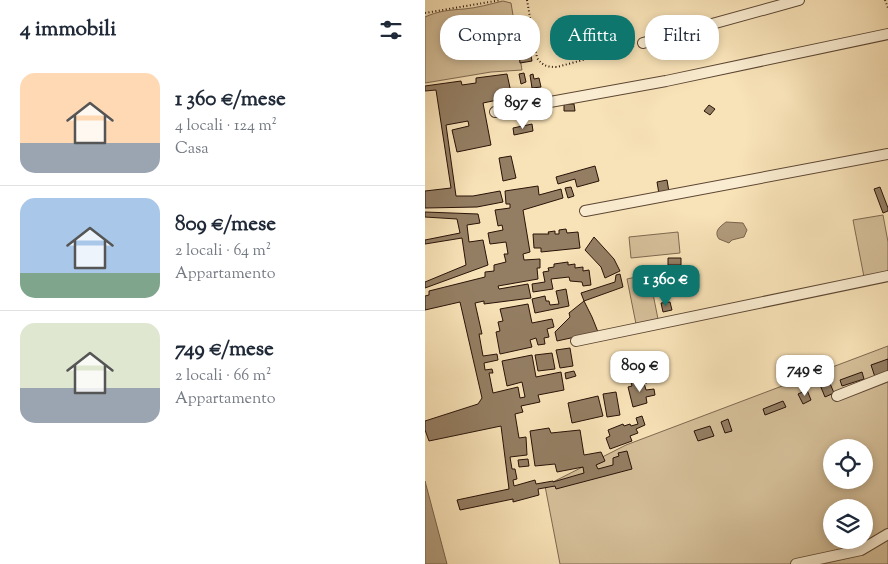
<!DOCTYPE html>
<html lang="it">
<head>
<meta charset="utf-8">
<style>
  body { margin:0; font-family:"Sorts Mill Goudy",serif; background:#f6f6f7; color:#1f2937; height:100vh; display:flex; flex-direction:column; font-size:19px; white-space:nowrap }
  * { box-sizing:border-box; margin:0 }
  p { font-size:16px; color:#747a83 }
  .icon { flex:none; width:28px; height:28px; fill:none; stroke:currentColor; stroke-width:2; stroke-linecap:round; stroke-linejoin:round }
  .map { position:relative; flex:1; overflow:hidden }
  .details { display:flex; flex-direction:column; background:#fff; width:425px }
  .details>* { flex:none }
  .hud { position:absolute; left:15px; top:15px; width:372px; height:45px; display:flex; gap:10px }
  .controls { position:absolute; left:398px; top:439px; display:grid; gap:10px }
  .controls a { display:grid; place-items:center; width:50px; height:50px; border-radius:50%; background:#fff; box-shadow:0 2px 8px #0003; font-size:25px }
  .price { position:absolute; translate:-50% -42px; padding:0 11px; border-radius:10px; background:#fff; color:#222; font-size:16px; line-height:32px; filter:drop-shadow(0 1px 2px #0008) }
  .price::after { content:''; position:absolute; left:50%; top:30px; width:15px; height:11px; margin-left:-8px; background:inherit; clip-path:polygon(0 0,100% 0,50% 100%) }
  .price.active { background:#0f766e; color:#fff }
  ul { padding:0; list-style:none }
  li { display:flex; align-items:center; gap:15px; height:125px; padding:0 20px }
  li+li { border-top:1px solid #e0e1e3 }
  li span { display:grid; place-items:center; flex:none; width:140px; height:100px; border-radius:15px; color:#555 }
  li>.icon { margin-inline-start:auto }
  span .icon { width:60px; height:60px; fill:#fffc; stroke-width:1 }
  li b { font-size:21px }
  h2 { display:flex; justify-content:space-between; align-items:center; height:60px; padding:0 20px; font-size:21px }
  .chip { padding:0 18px; border-radius:20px; background:#fff; box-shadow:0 2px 8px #0003; font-size:18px; line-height:45px }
  .chip.active { background:#0f766e; color:#fff }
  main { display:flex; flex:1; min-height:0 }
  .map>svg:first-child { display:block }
</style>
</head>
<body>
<main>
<section class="details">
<h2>4 immobili<svg class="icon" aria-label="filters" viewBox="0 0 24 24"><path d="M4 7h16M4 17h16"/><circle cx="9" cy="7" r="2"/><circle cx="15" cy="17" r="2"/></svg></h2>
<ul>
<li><span style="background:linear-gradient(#ffd9b3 70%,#9aa5b1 0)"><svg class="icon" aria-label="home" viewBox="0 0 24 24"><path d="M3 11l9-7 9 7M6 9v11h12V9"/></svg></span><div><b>1 360 €/mese</b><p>4 locali · 124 m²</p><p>Casa</p></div></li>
<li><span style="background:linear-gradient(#a9c7e8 75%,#7fa58c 0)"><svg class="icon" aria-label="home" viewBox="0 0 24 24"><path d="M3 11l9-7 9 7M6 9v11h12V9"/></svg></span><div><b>809 €/mese</b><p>2 locali · 64 m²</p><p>Appartamento</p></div></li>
<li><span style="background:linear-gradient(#dfe7d0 65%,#9aa5b1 0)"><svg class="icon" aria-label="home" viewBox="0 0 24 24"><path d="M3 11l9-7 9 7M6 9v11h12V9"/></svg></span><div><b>749 €/mese</b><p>2 locali · 66 m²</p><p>Appartamento</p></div></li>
</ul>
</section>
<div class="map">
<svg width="463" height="564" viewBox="0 0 463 564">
  <rect width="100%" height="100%" fill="#f8e2b7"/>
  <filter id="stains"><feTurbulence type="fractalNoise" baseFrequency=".004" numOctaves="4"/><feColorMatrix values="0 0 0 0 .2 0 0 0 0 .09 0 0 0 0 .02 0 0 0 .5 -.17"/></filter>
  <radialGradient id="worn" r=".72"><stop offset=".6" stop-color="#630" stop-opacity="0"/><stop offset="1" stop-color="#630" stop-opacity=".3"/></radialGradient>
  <path fill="#d5bf99" stroke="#7e6850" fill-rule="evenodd" d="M78 1 86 3 97 70 66 72 0 83V17C13 11 25 10 39 9 52 8 65 4 78 1Z
    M458 215 463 242V273L439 277 428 220Z
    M253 232 255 253 206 258 204 237Z
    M224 274 233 319 211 324 202 279Z
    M463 346V564H135L120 486 201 445ZM406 448H439V480H406ZM406 508H439V540H406Z"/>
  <path fill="#b19b7b" stroke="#7a644d" d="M301 222 318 223 322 230 319 237 307 240 304 243 294 239C288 231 296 226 301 222Z
    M0 481 22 564H0Z"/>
  <path fill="#947e63" stroke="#281207" d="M102 35 103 41 94 42 93 36Z
    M104 45 107 61 95 63 93 46Z
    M99 73 101 82 96 84 94 74Z
    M82 74 87 97 58 103 66 145 32 152 27 130 44 126 43 121 21 125 31 196H48L75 191 78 202 52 207 0 208V191L26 188 11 90 0 91V86L36 81 37 85 51 83V78Z
    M108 74 109 79 114 78 116 87 107 88 105 75Z
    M139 104H149L150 111H139Z
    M284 105 290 109 285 115 279 111Z
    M107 124 108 131 89 135 88 128Z
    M86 156 91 178 78 181 74 158Z
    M170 166 174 181 152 187 150 179 133 184 131 177Z
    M242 180 244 192 234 194 232 182Z
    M113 186 114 195 136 189 138 198 98 210 105 252 98 254 99 260 115 259V268H112L113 279 73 286 74 289 103 284 106 298 59 304V301L50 303 57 334H54L58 356 72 354 73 360 59 363 60 370 67 369 68 373H64L68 393 93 387 95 398 100 397 97 382 82 386 77 361 107 355 111 377 136 372 139 390 113 395 115 402 96 406 98 412 90 414 94 438 101 437 102 455 85 457 87 469H90L92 479 88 480 89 486 110 480 111 484 128 481V482L159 473 158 467 132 472 130 464 110 466 105 431 124 428 126 433 155 430 159 455 176 452 180 461 171 465 173 469 188 465V458L194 456 193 453 202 451 207 469 131 489 130 486 113 489 114 495 88 502V499L35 510 32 500 84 489 76 426 4 441 0 430V421L53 404 57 398 35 302 0 310V296L4 295V291L60 277V272L69 271V265L81 262 79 254H83L81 242 65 244 63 233 78 230 77 225 73 226 70 210 85 208V204H81L80 191Z
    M146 187 149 196 143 198 140 188Z
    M455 187 463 208V211L458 213 449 189Z
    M0 212 53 214 55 223 42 225 44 242 58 240 63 265 0 288V282L41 265 37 238 0 244V240L35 233 32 219 0 217Z
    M141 229 142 233 153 232 155 248 116 252V248H109L108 234H124L123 232 130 231V234H134V230Z
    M169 237 189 259 195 271 180 278 176 267 160 250Z
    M243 258H256V265H243Z
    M143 262V265L150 264V268L158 267V271L164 270 166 285 158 286 157 282 145 281 144 277 126 279 128 289 108 292 107 284 120 282 118 272 124 271 123 268 129 267V264Z
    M195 274 198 287 159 301 156 293 190 282 191 275Z
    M141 289 144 306 110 313 107 299 120 296 121 301H124L125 305 134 304 131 291Z
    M159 301 167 317 173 332 132 341 130 332 145 317 144 313Z
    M245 302 247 310 238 312 236 303Z
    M103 304 107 323 127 319 129 327 122 329 124 337 119 338 120 344 113 345 111 338 105 340 107 347 75 354 71 332 75 331 73 322 78 321 75 309Z
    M145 348 148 366 135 368 131 350Z
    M127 353 130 369 113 371 110 355Z
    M463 359V373L450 377 446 365Z
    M149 371 151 376 141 379 140 373Z
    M437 372 439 379 417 386 415 380Z
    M221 378 222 383H219L221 390 229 389 230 395 221 397 222 403 208 407 203 387 207 386 206 382Z
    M404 381 409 393 400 397 395 385Z
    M382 390 386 400 378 404 373 394Z
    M191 392 195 415 182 417 178 394Z
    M173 396 178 416 147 423 143 403Z
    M358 401 361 407 340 415 338 409Z
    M217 416 220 425 211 429 213 433 205 436 207 441 185 449 181 438 185 436 183 430 198 424 199 426 205 424 206 426 213 424 211 418Z
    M303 419 307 431 300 433 296 422Z
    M285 426 289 436 273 441 269 431Z
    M103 459 104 466 94 467 93 460Z"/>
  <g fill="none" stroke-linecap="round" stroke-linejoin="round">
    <g stroke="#5c4633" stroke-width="12">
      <path id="minor" d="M218 43 374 0
        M70 112 241 81 463 34
        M160 211 463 154
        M151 341 463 276
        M412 396 463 376
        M371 564 436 550 463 534"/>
    </g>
    <path stroke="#281207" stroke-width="2" stroke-dasharray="1 2.5" stroke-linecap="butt" d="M102 0 112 58C118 66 122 67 132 67L209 46
      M460 0 463 8
      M0 13 76 0"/>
    <use href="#minor" stroke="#faecd0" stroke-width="10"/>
  </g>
  <rect width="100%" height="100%" filter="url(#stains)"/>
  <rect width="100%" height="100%" fill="url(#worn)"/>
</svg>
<div class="controls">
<a><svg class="icon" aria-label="locate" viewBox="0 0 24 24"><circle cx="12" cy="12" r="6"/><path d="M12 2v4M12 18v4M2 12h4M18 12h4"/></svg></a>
<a><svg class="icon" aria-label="layers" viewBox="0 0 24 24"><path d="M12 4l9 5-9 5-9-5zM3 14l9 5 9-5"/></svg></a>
</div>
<b class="price" style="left:98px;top:130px">897 €</b>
<b class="price active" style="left:241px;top:307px">1 360 €</b>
<b class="price" style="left:215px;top:393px">809 €</b>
<b class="price" style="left:380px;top:397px">749 €</b>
<div class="hud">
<a class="chip">Compra</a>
<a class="chip active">Affitta</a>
<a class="chip">Filtri</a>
</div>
</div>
</main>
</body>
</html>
